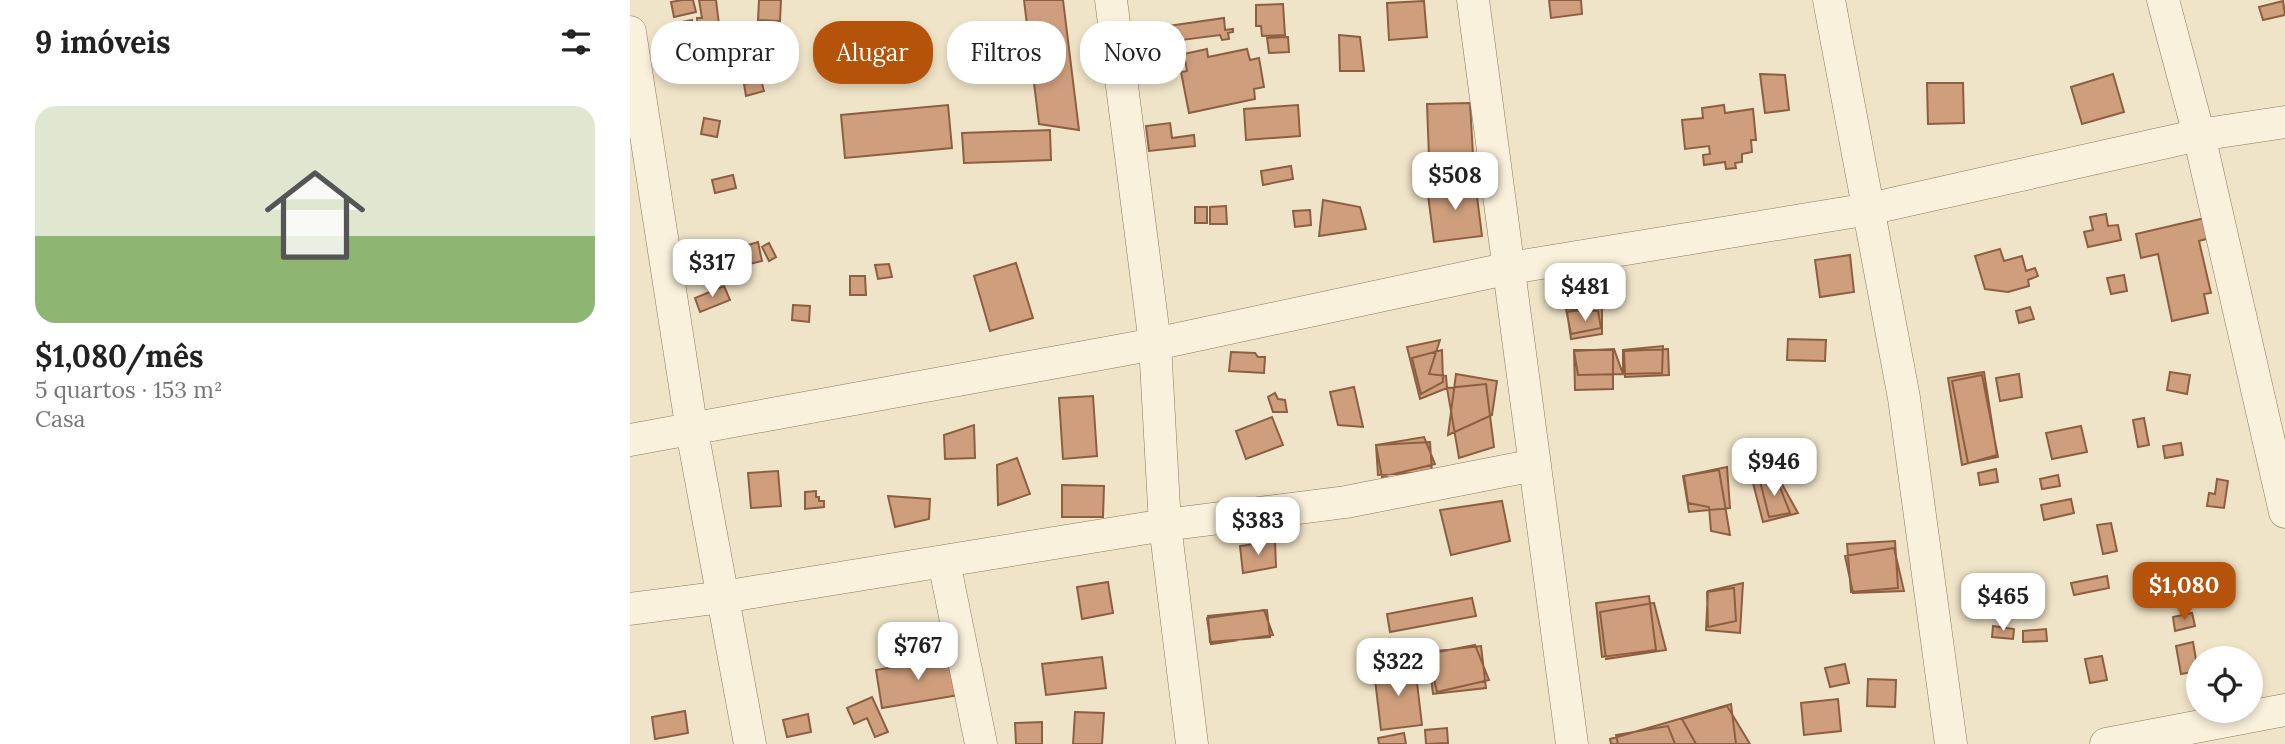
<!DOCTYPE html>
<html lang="pt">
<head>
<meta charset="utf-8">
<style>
  body { margin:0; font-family:Lora,serif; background:#f2f2f2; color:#222; height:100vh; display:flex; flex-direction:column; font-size:26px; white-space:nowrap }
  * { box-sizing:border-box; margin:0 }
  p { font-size:23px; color:#767676 }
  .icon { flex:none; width:38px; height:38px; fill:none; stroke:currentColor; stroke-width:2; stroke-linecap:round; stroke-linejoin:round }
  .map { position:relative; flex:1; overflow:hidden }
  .side { display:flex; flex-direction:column; background:#fff; width:630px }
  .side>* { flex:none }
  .guide { position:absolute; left:21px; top:21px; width:665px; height:63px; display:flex; gap:14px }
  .controls { position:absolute; left:1556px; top:646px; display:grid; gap:14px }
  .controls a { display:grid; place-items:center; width:77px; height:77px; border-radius:50%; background:#fff; box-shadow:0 4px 10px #0003; font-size:35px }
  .price { position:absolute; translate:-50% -60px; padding:0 16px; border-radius:14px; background:#fff; color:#222; font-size:23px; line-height:46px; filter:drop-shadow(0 2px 4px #0008) }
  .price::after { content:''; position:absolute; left:50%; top:42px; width:21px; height:16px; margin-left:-10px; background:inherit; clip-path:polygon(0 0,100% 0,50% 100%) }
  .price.active { background:#b45309; color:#fff }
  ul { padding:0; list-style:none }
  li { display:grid; align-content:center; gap:14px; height:371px; padding:0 35px }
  li span { display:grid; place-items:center; height:217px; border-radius:21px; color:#555 }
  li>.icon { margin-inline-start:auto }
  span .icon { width:126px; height:126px; fill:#fffc; stroke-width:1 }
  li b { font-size:30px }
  h2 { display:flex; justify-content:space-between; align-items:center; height:84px; padding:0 35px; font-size:30px }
  .tag { padding:0 24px; border-radius:28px; background:#fff; box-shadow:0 4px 10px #0003; font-size:24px; line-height:63px }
  .tag.active { background:#b45309; color:#fff }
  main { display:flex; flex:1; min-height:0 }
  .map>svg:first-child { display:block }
</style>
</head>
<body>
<main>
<section class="side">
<h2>9 imóveis<svg class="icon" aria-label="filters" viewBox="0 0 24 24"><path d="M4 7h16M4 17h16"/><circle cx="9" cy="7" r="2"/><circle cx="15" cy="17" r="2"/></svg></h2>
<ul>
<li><span style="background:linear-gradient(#dfe7d0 60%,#8fb573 0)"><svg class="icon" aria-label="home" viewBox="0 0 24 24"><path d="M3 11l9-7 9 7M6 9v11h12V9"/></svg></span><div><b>$1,080/mês</b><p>5 quartos · 153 m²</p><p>Casa</p></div></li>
</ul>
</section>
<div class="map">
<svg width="1655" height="744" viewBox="0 0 1655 744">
  <rect width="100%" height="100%" fill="#f0e4c8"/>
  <path fill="#cf9f7d" stroke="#8d5f41" stroke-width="2" d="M52 0H63L66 12 44 17 41 2Z
    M69 0H86L91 41 70 44 67 18H72Z
    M129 0H151L150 21 128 20Z
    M394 0H433L449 130 409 124Z
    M919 0H951L952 14 921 18Z
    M794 1 797 37 759 40 757 3Z
    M1653 1 1655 15 1633 20 1629 7Z
    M653 4 655 35 632 36 631 26H626V5Z
    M594 18 595 30 603 29V32L598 33 599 39 592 40 590 35 552 40 551 34 519 38 517 29Z
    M62 20 67 44 47 48 42 24Z
    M248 30 255 71 224 76 218 35Z
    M709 35 730 37 734 71H710Z
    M658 37 659 52 639 53 637 38Z
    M577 49 578 57 617 49 620 60 629 58 634 87 624 89 625 99 559 113 551 72 557 71 554 54Z
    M1130 74 1155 75 1159 110 1135 113Z
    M1483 74 1494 112 1452 124 1441 87Z
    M131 80 134 91 116 96 114 84Z
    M1297 83H1333L1334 123 1298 124Z
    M840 103 843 155 799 157 797 104Z
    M318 105 322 148 215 158 211 115Z
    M668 105 670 136 616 140 614 109Z
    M1094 105 1095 113 1123 109 1126 140H1121L1122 152 1112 154V162L1105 163 1106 168 1096 169 1095 162 1074 165 1073 155 1080 154 1079 146 1055 149 1052 120 1073 118 1072 108Z
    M74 118 90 121 87 137 71 134Z
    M540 123 542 138 564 135 565 146 519 151 516 126Z
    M420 130 421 160 334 163 332 133Z
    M661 166 663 179 633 185 631 171Z
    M103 175 106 188 85 193 82 180Z
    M845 181 852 236 804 242 797 187Z
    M693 200 730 207 736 229 689 236Z
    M596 206 597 224H580V207Z
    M565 207H577V223H565Z
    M680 210 681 225 665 227 663 211Z
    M1476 214 1478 226 1488 225 1491 240 1458 247 1454 232 1463 230 1460 217Z
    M1575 218 1580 238 1569 241 1581 293 1574 294 1578 313 1542 321 1528 254 1511 258 1506 234Z
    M128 242 132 261 119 264 115 246Z
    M139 243 146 257 139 261 132 247Z
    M1370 249 1374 261 1392 256 1396 271 1405 268 1408 276 1398 280 1399 286 1378 292 1355 289 1345 256Z
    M1220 255 1224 292 1190 297 1185 260Z
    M386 263 403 318 360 331 344 276Z
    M259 264 262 277 248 279 245 265Z
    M1494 275 1497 291 1481 294 1477 278Z
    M220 276H235L236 295H220Z
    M94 286 100 300 70 312 65 298Z
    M163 305 180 306 179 322 162 320Z
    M972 307V334L941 339 937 312Z
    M1400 307 1404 319 1389 323 1386 311Z
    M936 309 968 311 971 328 941 334Z
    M1158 339 1196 340 1195 361 1157 360Z
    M810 340 799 374 816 376 817 388 790 399 777 347Z
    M1033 346 1032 373 993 374V350Z
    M984 349 993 374 948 375 944 351Z
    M1038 349 1039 375 995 377 994 351Z
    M812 350 813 382 791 394 782 358Z
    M944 350H983V389L945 390Z
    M601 352 625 353 628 357H635L634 373 599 371Z
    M1354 372 1367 455 1332 465 1318 378Z
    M1540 372 1560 375 1557 394 1537 390Z
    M826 374 867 381 862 415 818 435Z
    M1389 374 1392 397 1370 401 1366 378Z
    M1352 375 1368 457 1338 463 1322 381Z
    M856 384 864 447 829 458 817 388Z
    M724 387 733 427 708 425 700 392Z
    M645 393 648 399 655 400 657 412H643L638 397Z
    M463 396 467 456 433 459 429 398Z
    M642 417 653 445 616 459 606 431Z
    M1514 418 1519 445 1508 447 1503 420Z
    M344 425 345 458 315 459 314 435Z
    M1451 426 1457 452 1422 459 1416 433Z
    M794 437 805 464 752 477 746 445Z
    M800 442 802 472 748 475 746 445Z
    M1551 443 1553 455 1535 458 1533 446Z
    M387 458 400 494 368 505 367 465Z
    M1097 467 1100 508 1059 512 1053 476Z
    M1366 469 1368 482 1350 485 1348 473Z
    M1089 470 1100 535 1081 531 1079 507 1058 503 1054 476Z
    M148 471 151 506 121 508 118 473Z
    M1428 475 1430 486 1412 489 1410 479Z
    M1146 477 1160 513 1139 517 1130 481Z
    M1148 477 1168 513 1133 522 1123 483Z
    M1587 479 1598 481 1594 508 1577 506 1579 493 1585 494Z
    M432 485 474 486 473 517H432Z
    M186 491V497H189V501H194V507L175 509V492Z
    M258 496 300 499 299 519 265 527Z
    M1441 499 1444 513 1414 520 1411 505Z
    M872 501 880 541 821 555 810 510Z
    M1481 523 1487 551 1473 554 1467 525Z
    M645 541 646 567 613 573 610 546Z
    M1265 541 1268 588 1221 592 1217 544Z
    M1264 548 1274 591 1223 593 1215 556Z
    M1535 563 1553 565 1551 583 1533 582Z
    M1388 576 1391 588 1400 586 1402 599 1381 604 1376 578Z
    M1477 576 1479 588 1444 595 1441 583Z
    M478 582 483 613 452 619 447 587Z
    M1113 583 1110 633 1076 630 1078 591Z
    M1104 588 1106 621 1078 627 1077 592Z
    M1019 596 1026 650 972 657 966 603Z
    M842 598 846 616 760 632 757 614Z
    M1024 603 1036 650 976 659 970 612Z
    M634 610 643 635 581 644 577 618Z
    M637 610 640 637 580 642 578 616Z
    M1562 613 1565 626 1545 631 1543 617Z
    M1363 626 1384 629 1383 639 1362 637Z
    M1416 629 1417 641 1393 642V631Z
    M1563 642 1568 671 1551 674 1546 646Z
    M845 645 859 680 807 692 798 654Z
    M851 646 856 688 803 694 798 652Z
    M1472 656 1477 680 1460 683 1455 659Z
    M323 657 329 695 252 708 246 670Z
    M472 657 476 688 416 695 412 664Z
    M1215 664 1219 683 1200 687 1195 668Z
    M785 666 792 725 751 730 744 671Z
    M1238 679 1266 680 1265 707 1237 706Z
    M242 697 258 732 245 737 237 718 224 724 217 708Z
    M1208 699 1211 731 1174 735 1171 703Z
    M1101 704 1106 744H981L980 739Z
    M1097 706 1120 744H1066L1052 719Z
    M55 711 58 733 25 739 22 717Z
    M445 712 474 713 472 744H443Z
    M178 714 181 732 157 737 153 720Z
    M412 722V744H386L385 723Z
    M1038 726 1045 744H988L986 735Z
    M817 728 818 743 796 744 795 730Z
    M774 733 776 744H749L748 738Z"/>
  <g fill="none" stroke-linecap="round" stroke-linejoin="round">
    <g stroke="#8d765c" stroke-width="33">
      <path id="minor" d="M481 0 525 344 535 525 562 744
        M843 0 942 744
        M1199 0 1274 398 1321 744
        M1533 0 1569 135 1655 512
        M0 32 62 431 120 744
        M0 440 525 344 880 268 1239 209 1569 135 1655 122
        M314 562 351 744
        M0 609 93 597 535 525 716 502 905 465
        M1476 744 1655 710"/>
    </g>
    <use href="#minor" stroke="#faf1dc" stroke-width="32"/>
  </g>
</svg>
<div class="controls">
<a><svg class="icon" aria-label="locate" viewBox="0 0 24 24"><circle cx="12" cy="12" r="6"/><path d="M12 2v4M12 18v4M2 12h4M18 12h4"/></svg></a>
</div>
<b class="price" style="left:825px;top:212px">$508</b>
<b class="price" style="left:82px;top:299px">$317</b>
<b class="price" style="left:955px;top:323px">$481</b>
<b class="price" style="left:1144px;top:498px">$946</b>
<b class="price" style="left:628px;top:557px">$383</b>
<b class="price active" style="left:1554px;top:622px">$1,080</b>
<b class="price" style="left:1373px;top:633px">$465</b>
<b class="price" style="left:288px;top:682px">$767</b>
<b class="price" style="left:768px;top:698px">$322</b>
<div class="guide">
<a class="tag">Comprar</a>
<a class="tag active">Alugar</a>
<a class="tag">Filtros</a>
<a class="tag">Novo</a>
</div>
</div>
</main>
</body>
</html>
